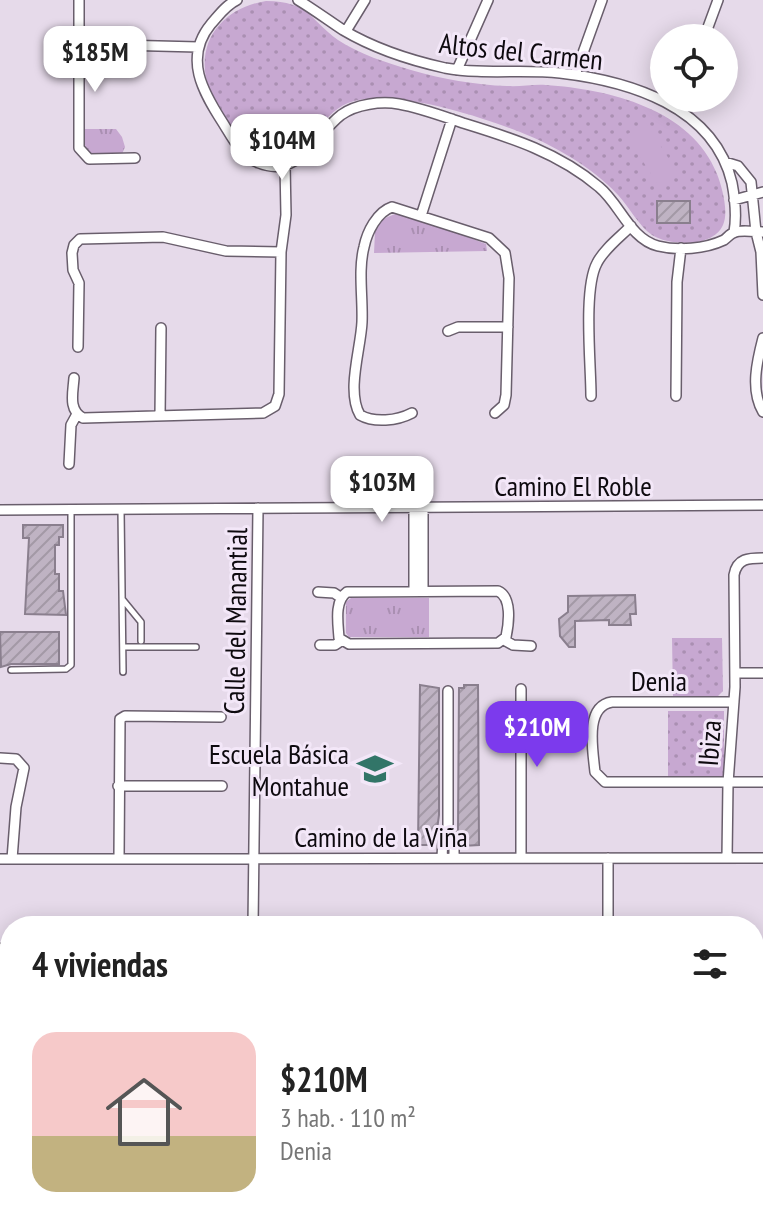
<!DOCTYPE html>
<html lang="es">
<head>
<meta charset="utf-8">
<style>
  body { margin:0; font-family:"PT Sans Narrow",sans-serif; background:#f2f2f2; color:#222; height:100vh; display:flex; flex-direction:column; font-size:30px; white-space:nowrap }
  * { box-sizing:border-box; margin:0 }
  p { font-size:26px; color:#767676 }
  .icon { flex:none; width:44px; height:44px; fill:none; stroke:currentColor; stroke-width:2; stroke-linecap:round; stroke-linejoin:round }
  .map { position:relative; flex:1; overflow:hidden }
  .drawer { position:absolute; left:0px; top:916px; width:764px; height:312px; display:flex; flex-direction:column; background:#fff; border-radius:32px 32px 0 0; box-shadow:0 4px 20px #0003 }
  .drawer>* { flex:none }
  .tools { position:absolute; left:650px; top:24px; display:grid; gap:16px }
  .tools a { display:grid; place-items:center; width:88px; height:88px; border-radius:50%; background:#fff; box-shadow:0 4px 20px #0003; font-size:40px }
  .price { position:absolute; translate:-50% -68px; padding:0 18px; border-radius:16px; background:#fff; color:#222; font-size:26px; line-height:52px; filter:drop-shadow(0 2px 4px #0008) }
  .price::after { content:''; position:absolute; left:50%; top:48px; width:24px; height:18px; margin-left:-12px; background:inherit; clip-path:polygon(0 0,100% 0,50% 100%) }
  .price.active { background:#7c3aed; color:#fff }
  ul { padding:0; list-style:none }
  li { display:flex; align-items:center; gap:24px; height:200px; padding:0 32px }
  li+li { border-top:2px solid #e0e0e0 }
  li span { display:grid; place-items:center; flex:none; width:224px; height:160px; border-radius:24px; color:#555 }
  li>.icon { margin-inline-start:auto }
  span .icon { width:96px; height:96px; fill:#fffc; stroke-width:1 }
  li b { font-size:34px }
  h2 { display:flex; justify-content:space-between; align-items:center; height:96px; padding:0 32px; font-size:34px }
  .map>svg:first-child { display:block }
</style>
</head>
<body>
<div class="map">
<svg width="763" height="1228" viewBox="0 0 763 1228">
  <defs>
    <pattern id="grass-tufts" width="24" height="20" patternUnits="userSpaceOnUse" patternTransform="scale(2)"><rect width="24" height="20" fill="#c7a8d1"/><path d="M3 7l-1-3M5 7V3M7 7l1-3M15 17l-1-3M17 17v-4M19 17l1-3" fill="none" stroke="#aa8fb2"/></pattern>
    <pattern id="park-dots" width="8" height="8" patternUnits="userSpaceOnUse" patternTransform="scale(2)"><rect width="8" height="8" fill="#c7a8d1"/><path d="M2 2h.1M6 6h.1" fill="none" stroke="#aa8fb2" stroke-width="1.8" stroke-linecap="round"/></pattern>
    <pattern id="building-hatch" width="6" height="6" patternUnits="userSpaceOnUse" patternTransform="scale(2)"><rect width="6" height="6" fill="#bfb3c3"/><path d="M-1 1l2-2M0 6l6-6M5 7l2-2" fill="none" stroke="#a399a6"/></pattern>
  </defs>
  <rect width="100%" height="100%" fill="#e6daea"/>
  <path fill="url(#grass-tufts)" d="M83 129H116L122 137 125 147 122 154C96 156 83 160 83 129Z
    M395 214 420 219 486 244 487 251 374 253 375 232 383 219Z
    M351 598H429V637H349L346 633V602Z
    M10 951V1060L0 1059V963L4 955Z"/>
  <path fill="url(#park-dots)" d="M266 1C310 2 308 18 338 40 359 54 387 63 411 70 442 79 475 85 507 86 520 87 533 84 546 85 608 89 692 109 717 174 722 187 729 212 723 225 713 248 670 246 652 235 639 226 629 207 618 195 592 167 555 146 520 132 478 116 391 87 348 103 315 116 302 173 260 158 244 153 234 132 227 119 220 106 209 92 206 78 198 36 227 7 266 1Z
    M672 638H722L723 691 718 696H673Z
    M668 711H724V778H668Z"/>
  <path fill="#c7a8d1" d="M646 123 678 173 658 185 626 135Z"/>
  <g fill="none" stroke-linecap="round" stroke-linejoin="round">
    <path stroke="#7dbeaf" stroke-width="3" d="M0 1168 10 1170
      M754 1173 763 1171"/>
  </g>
  <path fill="url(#building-hatch)" stroke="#8a7f8e" stroke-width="2" d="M657 201H690V223H657Z
    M23 525H63V537H59V545H55V574H59V591H63L66 615 25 614 29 538H23Z
    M635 595 636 614H630L631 625H609V620L575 621V647H569L560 636 559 619 568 612V596Z
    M0 632H59V664H11L1 667Z
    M420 685 439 688V815L435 845H418Z
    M464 685H478L479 845 462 846 458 830 459 688H464Z
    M0 1198 10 1200V1218H18V1228H0Z"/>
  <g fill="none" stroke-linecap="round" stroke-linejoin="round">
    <g stroke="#695e6c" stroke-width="8">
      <path id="lane" d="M121 510 123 672
        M123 600 141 622V641
        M123 647H196
        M11 670 66 669 71 665V511
        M0 1178 10 1180
        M259 1228V1218"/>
    </g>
    <g stroke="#695e6c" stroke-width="12">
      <path id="street" d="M79 0V148L89 159 135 158
        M237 0C226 5 219 15 211 24 183 58 203 92 223 123 233 139 241 156 259 163 299 179 315 135 341 115 356 104 381 101 399 104 421 108 442 116 463 123 512 138 559 153 599 187 620 204 630 239 658 246 678 251 705 249 724 240 727 238 730 234 733 233 740 229 755 232 763 232
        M298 0C313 9 328 20 343 30 375 49 409 60 445 68 483 75 522 69 560 73 629 81 714 106 732 183 735 199 737 216 734 232
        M346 31 365 0
        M704 38 718 0
        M79 44 198 47
        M457 70 488 0
        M575 75 602 0
        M725 162 738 166 751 182 756 232 761 252 763 295
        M734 200 763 192
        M421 216 452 119
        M448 331 458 327H508
        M763 338C757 361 750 390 763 412
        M78 347 79 283 73 270 72 253 74 245 80 239 163 237 226 251 281 252
        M74 378C73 393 68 410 83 418L263 413 275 406 279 394 281 252 286 215 285 165
        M591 396C591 364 583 289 597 263 604 249 620 237 631 226
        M676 396 677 282 681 248
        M412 413C397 421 374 423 360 415 346 391 361 348 362 322 363 298 358 270 364 247 367 232 377 212 392 207L489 238 505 253 509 278 506 395 504 405 495 413
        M160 416 161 328
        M69 464 71 425 77 414
        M414 508V591
        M423 508V591
        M0 510 763 505
        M498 591C512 597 509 623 506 637L498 643 349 644 339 638C338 623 334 601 347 592Z
        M318 592 334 593 340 597
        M504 640 513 645 531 646
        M320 645H335L341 641
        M735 673H763
        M448 691V827L454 839V858
        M734 702H612C584 706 593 751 595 772L605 782H763
        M0 758 16 759 24 768 16 807 12 859
        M118 786H222
        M442 858 443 838 448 827
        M521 858V689
        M727 858 728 783 735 687 734 575C737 558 749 558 763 558
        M0 859 763 858
        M119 859 120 719 125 716 221 717
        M253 926 258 508
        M608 926V858
        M754 948H763
        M0 949 10 945
        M0 1063 10 1065
        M754 1065 763 1064
        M427 1218V1228
        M61 1228V1218
        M210 1228V1218"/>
    </g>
    <g stroke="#695e6c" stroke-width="17">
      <path id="secondary" d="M0 1154 10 1155
        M754 1158 763 1157"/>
    </g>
    <use href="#lane" stroke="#fff" stroke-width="5"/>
    <use href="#street" stroke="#fff" stroke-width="9"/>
    <use href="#secondary" stroke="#fff" stroke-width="14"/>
  </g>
  <defs>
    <g id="school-bare" transform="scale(2.76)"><path d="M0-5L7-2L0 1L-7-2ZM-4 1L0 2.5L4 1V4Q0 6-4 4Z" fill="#327568" stroke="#f3e7f8" stroke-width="2.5" paint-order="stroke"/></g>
  </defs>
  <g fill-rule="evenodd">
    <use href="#school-bare" x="375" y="769"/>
  </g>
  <g text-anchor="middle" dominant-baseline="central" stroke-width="6" stroke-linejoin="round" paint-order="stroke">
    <g font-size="28" fill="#0e0a0f" stroke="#f3e7f8">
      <text transform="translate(521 51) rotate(6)">Altos del Carmen</text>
      <text x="573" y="485">Camino El Roble</text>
      <text transform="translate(235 621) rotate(-89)">Calle del Manantial</text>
      <text x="659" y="680">Denia</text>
      <text transform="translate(709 743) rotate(-86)">Ibiza</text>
      <text x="381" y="836">Camino de la Viña</text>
    </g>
    <g font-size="28" fill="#0e0a0f" stroke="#f3e7f8" text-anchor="end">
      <text x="349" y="753">Escuela Básica<tspan x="349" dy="32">Montahue</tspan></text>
    </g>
  </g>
</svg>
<div class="tools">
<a><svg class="icon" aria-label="locate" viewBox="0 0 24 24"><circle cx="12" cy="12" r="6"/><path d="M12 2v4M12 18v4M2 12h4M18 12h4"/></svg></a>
</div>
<b class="price" style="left:95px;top:94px">$185M</b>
<b class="price" style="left:282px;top:182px">$104M</b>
<b class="price" style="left:382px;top:524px">$103M</b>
<b class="price active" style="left:537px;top:769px">$210M</b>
<section class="drawer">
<h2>4 viviendas<svg class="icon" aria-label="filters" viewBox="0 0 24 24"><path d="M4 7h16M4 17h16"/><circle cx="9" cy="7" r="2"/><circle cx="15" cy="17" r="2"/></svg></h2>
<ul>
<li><span style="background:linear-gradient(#f6c9c9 65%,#c2b280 0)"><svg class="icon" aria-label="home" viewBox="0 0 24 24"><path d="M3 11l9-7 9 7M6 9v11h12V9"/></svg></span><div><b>$210M</b><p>3 hab. · 110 m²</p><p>Denia</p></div></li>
</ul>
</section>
</div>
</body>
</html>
